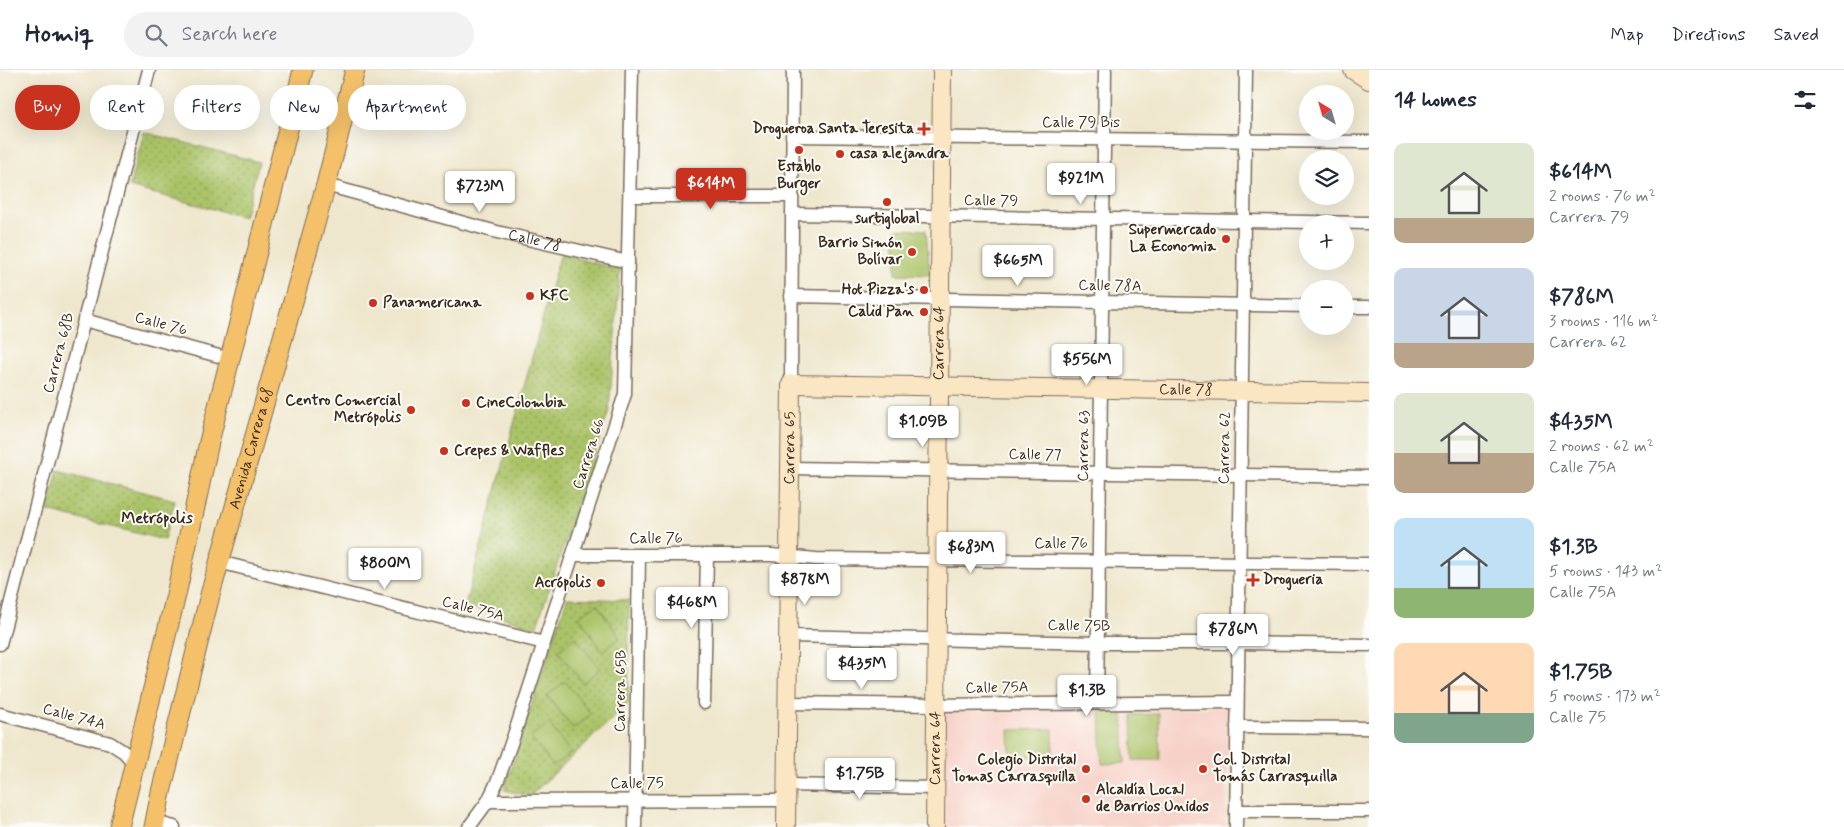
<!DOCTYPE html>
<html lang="en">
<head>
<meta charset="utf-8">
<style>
  body { margin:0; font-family:Mynerve,sans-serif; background:#f2f2f3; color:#1f2937; height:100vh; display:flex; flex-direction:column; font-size:19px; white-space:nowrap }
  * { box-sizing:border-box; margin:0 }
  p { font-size:16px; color:#747a83 }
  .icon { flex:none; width:28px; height:28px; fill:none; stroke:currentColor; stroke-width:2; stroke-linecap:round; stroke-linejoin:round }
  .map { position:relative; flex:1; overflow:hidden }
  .drawer { display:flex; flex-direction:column; background:#fff; width:475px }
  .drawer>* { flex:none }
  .top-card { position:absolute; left:15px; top:15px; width:475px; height:45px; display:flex; gap:10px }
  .needle { width:32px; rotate:323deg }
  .buttons { position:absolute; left:1299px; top:15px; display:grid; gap:10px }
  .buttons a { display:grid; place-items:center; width:55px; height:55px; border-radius:50%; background:#fff; box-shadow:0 5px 20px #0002; font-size:25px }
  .price { position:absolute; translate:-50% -42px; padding:0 11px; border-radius:5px; background:#fff; color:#222; font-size:16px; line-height:32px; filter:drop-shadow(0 1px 2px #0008) }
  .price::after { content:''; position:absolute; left:50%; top:30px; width:15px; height:11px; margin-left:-8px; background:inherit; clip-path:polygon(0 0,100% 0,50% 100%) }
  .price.current { background:#c8321e; color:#fff }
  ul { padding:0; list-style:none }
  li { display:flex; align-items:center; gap:15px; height:125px; padding:0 25px }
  li span { display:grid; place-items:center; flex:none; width:140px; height:100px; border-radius:10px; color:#555 }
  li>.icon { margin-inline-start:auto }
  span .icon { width:60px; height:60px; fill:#fffc; stroke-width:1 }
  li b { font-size:21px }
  h2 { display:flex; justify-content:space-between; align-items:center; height:60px; padding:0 25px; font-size:21px }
  .chip { padding:0 18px; border-radius:22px; background:#fff; box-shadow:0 5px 20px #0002; font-size:18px; line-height:45px }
  .chip.current { background:#c8321e; color:#fff }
  header { display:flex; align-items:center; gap:30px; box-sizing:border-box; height:70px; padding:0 25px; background:#fff; border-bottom:1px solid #e0e1e3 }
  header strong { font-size:24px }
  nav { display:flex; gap:28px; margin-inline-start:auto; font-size:18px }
  .search { width:350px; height:45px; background:#f2f2f3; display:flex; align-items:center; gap:12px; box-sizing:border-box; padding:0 18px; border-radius:28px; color:#747a83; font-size:19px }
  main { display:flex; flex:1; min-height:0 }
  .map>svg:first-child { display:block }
</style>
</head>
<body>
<header>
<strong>Homiq</strong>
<div class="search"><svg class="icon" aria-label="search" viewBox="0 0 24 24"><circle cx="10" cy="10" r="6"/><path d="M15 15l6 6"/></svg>Search here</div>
<nav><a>Map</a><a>Directions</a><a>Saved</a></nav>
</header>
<main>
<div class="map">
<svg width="1369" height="757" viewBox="0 0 1369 757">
  <defs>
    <pattern id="green-dots" width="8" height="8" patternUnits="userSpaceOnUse" patternTransform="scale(1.25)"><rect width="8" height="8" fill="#aac368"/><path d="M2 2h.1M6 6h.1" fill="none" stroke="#8c9f55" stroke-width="1.8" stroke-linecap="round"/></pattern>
  </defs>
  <rect width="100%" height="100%" fill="#fdfcf7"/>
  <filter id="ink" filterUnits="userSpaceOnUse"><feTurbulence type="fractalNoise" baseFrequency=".02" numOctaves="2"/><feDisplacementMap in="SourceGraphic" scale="10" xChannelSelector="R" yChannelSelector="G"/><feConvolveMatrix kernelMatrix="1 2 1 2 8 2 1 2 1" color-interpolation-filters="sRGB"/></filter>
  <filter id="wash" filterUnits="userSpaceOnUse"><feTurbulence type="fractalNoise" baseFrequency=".0096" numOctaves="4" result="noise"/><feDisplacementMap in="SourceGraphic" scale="20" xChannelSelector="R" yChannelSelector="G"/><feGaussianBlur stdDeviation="1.12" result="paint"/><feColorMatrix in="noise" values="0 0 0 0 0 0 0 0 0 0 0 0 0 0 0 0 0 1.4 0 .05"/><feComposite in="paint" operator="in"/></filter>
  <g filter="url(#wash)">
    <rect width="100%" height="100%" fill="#efe7cd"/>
    <path fill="#f7d1c8" d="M1230 638 1225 757H945V640Z"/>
    <path fill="url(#green-dots)" stroke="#727643" d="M144 62 259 92 244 147 129 117Z
      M561 184 620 200 609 341 536 558 465 535 557 195Z
      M58 400 175 430 164 470 48 441Z
      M567 528 629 530 628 634 530 726 504 720Z"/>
    <path fill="#aac368" stroke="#727643" d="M896 159 926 160 930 205 896 204Z
      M597 534 620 568 602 581 579 546Z
      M575 567 600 599 583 613 558 581Z
      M565 611 591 644 573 658 547 626Z
      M1123 640 1125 693 1102 694 1100 641Z
      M1159 644 1160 690H1133L1132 645Z
      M549 653 571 683 553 696 531 667Z
      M1053 659V686L1010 687 1009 660Z"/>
  </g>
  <g filter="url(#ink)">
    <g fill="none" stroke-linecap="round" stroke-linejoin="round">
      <g stroke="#7a6c5b" stroke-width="15">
        <g id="street">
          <path d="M792 66 1369 72"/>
          <path id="s1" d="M326 115 497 162 628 192"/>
          <path d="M631 126H792"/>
          <path d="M792 144 1369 153"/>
          <path d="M791 226 1308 236"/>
          <path d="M1345 237H1369"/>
          <path d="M84 250 230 289"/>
          <path d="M791 314 793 0"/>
          <path d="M790 398 1369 407"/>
          <path d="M573 485H771L816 489 1369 494"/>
          <path d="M219 492 544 573"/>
          <path d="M788 566 1098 573H1238L1369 575"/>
          <path d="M0 574 149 0"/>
          <path d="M704 633 707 485"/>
          <path d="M787 633 936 635 1237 632"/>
          <path d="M1097 633 1105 0"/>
          <path d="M0 644 110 673 124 682 134 693"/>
          <path d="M1237 657 1369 658"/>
          <path d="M786 715 935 718"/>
          <path d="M488 731 786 730"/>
          <path d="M1236 741H1369"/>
          <path d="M155 752 174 757"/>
          <path d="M469 757 488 731 498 710 514 665 625 324 632 0"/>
          <path d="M635 757 639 485"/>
          <path d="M1236 757 1246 0"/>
        </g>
      </g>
      <g stroke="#7a6c5b" stroke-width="20">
        <g id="secondary">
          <path d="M1353 0 1369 10"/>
          <path id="s2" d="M786 757 791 314 1369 323"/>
          <path id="s3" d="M935 757 942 0"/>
        </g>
      </g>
      <g stroke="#7a6c5b" stroke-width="21">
        <g id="primary">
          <path d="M119 757 176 525 209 372 303 0"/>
          <path id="s4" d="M154 757 161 722 210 525 326 115 355 0"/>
        </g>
      </g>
      <use href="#street" stroke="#fff" stroke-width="12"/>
      <use href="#secondary" stroke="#fbe6c3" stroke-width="18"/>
      <use href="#primary" stroke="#f4c16a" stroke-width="19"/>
    </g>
  </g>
  <g fill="#c8321e" stroke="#fdfcf7" stroke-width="2">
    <path d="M921.5 51.5h5v5h5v5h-5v5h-5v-5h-5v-5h5z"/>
    <circle cx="799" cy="80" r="5"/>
    <circle cx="840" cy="84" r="5"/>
    <circle cx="887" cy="132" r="5"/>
    <circle cx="1226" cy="169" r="5"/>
    <circle cx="912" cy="182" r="5"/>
    <circle cx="924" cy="220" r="5"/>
    <circle cx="530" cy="226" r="5"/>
    <circle cx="373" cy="233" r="5"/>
    <circle cx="924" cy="242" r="5"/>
    <circle cx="466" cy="333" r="5"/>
    <circle cx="411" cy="340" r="5"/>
    <circle cx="444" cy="381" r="5"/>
    <path d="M1250.5 502.5h5v5h5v5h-5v5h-5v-5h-5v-5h5z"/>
    <circle cx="601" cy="513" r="5"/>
    <circle cx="1086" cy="699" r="5"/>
    <circle cx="1203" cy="699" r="5"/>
    <circle cx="1086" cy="729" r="5"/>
  </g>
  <g text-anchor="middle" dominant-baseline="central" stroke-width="4" stroke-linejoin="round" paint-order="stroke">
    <g font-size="15" fill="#3b2a1e" stroke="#fdfcf7">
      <text x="1081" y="53">Calle 79 Bis</text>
      <text transform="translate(991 131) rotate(1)">Calle 79</text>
      <text stroke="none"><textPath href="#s1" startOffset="216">Calle 78</textPath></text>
      <text transform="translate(1110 216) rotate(1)">Calle 78A</text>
      <text transform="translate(161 254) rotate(15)">Calle 76</text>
      <text stroke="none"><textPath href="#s3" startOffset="484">Carrera 64</textPath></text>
      <text transform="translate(59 283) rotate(-75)">Carrera 68B</text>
      <text stroke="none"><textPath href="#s2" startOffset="838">Calle 78</textPath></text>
      <text transform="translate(1084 376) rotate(-89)">Carrera 63</text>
      <text stroke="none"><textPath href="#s4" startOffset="391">Avenida Carrera 68</textPath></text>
      <text transform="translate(1225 378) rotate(-89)">Carrera 62</text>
      <text stroke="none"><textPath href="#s2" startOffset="379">Carrera 65</textPath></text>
      <text transform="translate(589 384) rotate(-72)">Carrera 66</text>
      <text transform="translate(1035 385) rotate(1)">Calle 77</text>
      <text x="656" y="469">Calle 76</text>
      <text x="1061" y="474">Calle 76</text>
      <text transform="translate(473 539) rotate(14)">Calle 75A</text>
      <text transform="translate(1079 556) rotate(1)">Calle 75B</text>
      <text transform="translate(997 618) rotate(-1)">Calle 75A</text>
      <text transform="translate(621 621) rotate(-89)">Carrera 65B</text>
      <text transform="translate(74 647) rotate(15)">Calle 74A</text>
      <text stroke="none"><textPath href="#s3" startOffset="79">Carrera 64</textPath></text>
      <text x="637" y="714">Calle 75</text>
    </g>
    <g font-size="15" font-weight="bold" fill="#3b2a1e" stroke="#fdfcf7" text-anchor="end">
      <text x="914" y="59">Drogueroa Santa Teresita</text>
      <text x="850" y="84" text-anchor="start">casa alejandra</text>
      <text x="799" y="97" text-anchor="middle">Establo<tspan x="799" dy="17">Burger</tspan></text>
      <text x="887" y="149" text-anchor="middle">surtiglobal</text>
      <text x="1216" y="160">Supermercado<tspan x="1216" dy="17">La Economia</tspan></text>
      <text x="902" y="173">Barrio Simón<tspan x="902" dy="17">Bolívar</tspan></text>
      <text x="914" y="220">Hot Pizza's</text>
      <text x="540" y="226" text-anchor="start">KFC</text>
      <text x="383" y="233" text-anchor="start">Panamericana</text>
      <text x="914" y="242">Calid Pan</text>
      <text x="401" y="331">Centro Comercial<tspan x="401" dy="17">Metrópolis</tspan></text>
      <text x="476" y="333" text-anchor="start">CineColombia</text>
      <text x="454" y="381" text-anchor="start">Crepes &amp; Waffles</text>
      <text x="1263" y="510" text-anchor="start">Drogueria</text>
      <text x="591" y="513">Acrópolis</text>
      <text x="1076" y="690">Colegio Distrital<tspan x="1076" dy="17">Tomas Carrasquilla</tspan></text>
      <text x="1213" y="690" text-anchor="start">Col. Distrital<tspan x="1213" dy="17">Tomás Carrasquilla</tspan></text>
      <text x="1096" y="720" text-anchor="start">Alcaldía Local<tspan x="1096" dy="17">de Barrios Unidos</tspan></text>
    </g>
    <g font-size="16" font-weight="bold" fill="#3b2a1e" stroke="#fdfcf7">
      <text x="157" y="448">Metrópolis</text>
    </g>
  </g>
</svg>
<div class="buttons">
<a><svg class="needle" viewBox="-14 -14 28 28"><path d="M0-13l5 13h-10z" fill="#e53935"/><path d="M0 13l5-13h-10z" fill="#747a83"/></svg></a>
<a><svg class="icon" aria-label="layers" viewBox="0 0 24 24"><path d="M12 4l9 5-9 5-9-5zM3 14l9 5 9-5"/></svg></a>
<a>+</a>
<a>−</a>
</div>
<b class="price" style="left:1081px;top:135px">$921M</b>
<b class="price current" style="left:711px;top:140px">$614M</b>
<b class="price" style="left:480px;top:143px">$723M</b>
<b class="price" style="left:1018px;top:217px">$665M</b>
<b class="price" style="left:1087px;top:316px">$556M</b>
<b class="price" style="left:923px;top:378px">$1.09B</b>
<b class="price" style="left:971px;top:504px">$683M</b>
<b class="price" style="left:385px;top:520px">$800M</b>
<b class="price" style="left:805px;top:536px">$878M</b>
<b class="price" style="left:692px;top:559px">$468M</b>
<b class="price" style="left:1233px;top:586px">$786M</b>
<b class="price" style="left:862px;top:620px">$435M</b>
<b class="price" style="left:1087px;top:647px">$1.3B</b>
<b class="price" style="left:860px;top:730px">$1.75B</b>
<div class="top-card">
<a class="chip current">Buy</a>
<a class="chip">Rent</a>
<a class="chip">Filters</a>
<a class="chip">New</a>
<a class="chip">Apartment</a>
</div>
</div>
<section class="drawer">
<h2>14 homes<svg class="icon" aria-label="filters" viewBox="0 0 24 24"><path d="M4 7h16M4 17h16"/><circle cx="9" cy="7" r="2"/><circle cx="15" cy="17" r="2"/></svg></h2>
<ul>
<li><span style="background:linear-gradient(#dfe7d0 75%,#b9a48a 0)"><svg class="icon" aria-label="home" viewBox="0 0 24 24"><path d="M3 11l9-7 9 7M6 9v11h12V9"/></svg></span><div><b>$614M</b><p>2 rooms · 76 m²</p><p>Carrera 79</p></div></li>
<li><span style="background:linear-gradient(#c9d6e8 75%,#b9a48a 0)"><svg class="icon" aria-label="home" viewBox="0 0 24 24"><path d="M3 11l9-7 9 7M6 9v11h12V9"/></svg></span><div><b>$786M</b><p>3 rooms · 116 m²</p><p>Carrera 62</p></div></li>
<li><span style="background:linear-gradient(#dfe7d0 60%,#b9a48a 0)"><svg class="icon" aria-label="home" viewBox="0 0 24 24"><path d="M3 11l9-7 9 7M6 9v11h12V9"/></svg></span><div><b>$435M</b><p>2 rooms · 62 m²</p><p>Calle 75A</p></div></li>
<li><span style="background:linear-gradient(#bfe0f5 70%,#8fb573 0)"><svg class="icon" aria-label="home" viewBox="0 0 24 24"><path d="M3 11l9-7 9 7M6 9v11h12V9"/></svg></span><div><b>$1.3B</b><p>5 rooms · 143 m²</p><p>Calle 75A</p></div></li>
<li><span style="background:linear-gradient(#ffd9b3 70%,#7fa58c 0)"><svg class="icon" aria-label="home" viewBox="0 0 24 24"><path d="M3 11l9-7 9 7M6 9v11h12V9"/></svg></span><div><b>$1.75B</b><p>5 rooms · 173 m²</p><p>Calle 75</p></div></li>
</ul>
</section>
</main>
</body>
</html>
